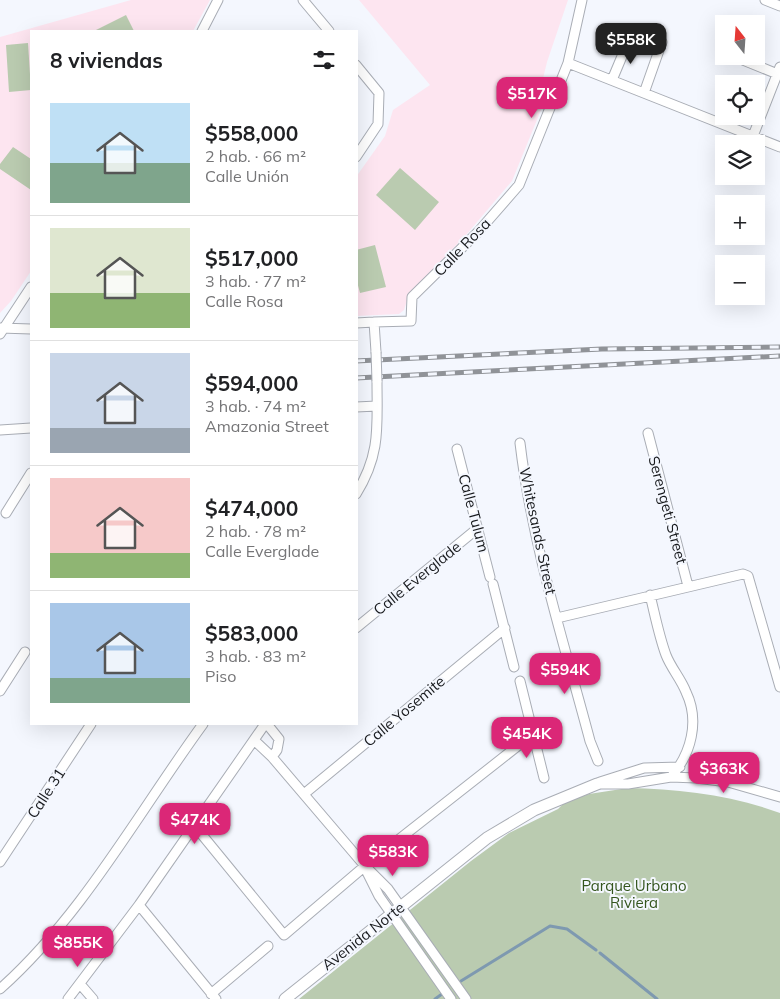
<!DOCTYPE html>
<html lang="es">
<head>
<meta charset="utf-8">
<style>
  body { margin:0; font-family:Mulish,sans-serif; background:#f6f6f6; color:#202124; height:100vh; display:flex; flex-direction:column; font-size:19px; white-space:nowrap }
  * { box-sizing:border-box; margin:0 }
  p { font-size:16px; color:#757577 }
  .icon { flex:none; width:28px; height:28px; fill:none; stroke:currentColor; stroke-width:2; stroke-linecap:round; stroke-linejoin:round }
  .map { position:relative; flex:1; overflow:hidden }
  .sheet { position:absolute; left:30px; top:30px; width:328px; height:695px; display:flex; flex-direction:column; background:#fff; border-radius:0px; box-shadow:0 5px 20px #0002 }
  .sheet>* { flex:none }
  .needle { width:32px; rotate:343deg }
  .tools { position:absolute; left:715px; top:15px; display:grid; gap:10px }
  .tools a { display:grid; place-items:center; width:50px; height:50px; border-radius:0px; background:#fff; box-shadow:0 5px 20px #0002; font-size:25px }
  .price { position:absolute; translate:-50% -42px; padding:0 11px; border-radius:10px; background:#db2777; color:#fff; font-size:16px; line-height:32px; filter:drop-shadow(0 1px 2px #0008) }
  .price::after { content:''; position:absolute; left:50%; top:30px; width:15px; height:11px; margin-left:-8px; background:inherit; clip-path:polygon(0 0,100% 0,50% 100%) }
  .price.selected { background:#222; color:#fff }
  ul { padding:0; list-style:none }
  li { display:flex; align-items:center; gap:15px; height:125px; padding:0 20px }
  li+li { border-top:1px solid #e0e0e0 }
  li span { display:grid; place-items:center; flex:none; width:140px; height:100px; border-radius:0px; color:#555 }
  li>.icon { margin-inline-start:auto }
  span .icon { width:60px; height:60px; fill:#fffc; stroke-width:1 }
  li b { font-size:21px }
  h2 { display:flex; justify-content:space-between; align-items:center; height:60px; padding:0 20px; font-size:21px }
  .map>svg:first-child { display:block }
</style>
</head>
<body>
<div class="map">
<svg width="780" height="999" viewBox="0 0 780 999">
  <rect width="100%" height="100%" fill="#f4f7fe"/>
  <path fill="#fde5f0" d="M131 0H210L193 31H31V271L11 301 0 313V37Z
    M359 0H568L547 62 537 103 543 105 512 181 466 235 409 294 404 310 399 314 356 316V177L385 136 393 110 430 85Z"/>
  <path fill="#bacbb0" d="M126 15 134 31H94Z
    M28 43 31 90 9 92 6 45Z
    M13 147 31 159V190L0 169V164Z
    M400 168 439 202 415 230 376 195Z
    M375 245 386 287 360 293 356 278V250Z
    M628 788C680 789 731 795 780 813V999H299L471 861 509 833 558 809 565 802 589 794Z"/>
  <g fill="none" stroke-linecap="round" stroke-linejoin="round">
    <path stroke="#7e99b0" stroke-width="3" d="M600 953 657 999
      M461 981 550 926 567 929 596 950
      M435 999 442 994"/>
    <g stroke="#a9adb5" stroke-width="11">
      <path id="minor" d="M303 0 329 31
        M765 0 780 6
        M202 31 218 0
        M733 56 780 75
        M568 63 780 147
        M356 65 379 93 378 124 356 157
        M612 80 628 42
        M644 93 662 42
        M753 136 780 67
        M356 323 374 322
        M0 328 31 329
        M0 334 31 287
        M376 352 374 322 411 321 412 297 478 232 519 185 568 63 582 0
        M356 407 377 406
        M0 430 31 428
        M648 433 688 586
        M520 443C532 544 564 643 590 741L598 761
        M457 449 490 577
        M356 494C381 454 377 426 377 381
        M6 513 31 473
        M493 584 514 667
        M650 595C655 615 659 636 666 655 671 668 681 679 686 692 700 721 691 754 671 777
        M557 618 743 574 748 576 780 687
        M356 628 478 528
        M520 681 544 778
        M0 691 25 652
        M267 724 279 739 277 750 272 757
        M254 740 272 757 365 866 388 889 466 999
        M600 782 644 768 680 767
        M597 784H628L671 777 696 778 728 782 780 797
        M304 794 505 628
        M194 825 284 935 365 866 533 734
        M0 862 91 724
        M367 872 379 896 451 999
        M139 905 216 999
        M80 984 93 999
        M0 989C83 915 138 813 203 724
        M211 994 268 946
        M68 999 139 905 265 724"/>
    </g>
    <g stroke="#a9adb5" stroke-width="13">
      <path id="tertiary" d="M285 999 487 838 534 810 597 784"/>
    </g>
    <use href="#minor" stroke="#fff" stroke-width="9"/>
    <use href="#tertiary" stroke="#fff" stroke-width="11"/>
    <g stroke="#909398" stroke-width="5">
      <path id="rail" d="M356 361 602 349 780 347
        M356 378 780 356"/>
    </g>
    <use href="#rail" stroke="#f4f7fe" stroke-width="3" stroke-dasharray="9" stroke-linecap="butt"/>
    <g stroke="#a9adb5" stroke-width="11" stroke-linecap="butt">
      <path id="minor-bridge" d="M376 352 377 381"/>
    </g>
    <use href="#minor-bridge" stroke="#fff" stroke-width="9"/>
  </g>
  <g text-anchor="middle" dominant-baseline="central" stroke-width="4" stroke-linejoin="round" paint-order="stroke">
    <g font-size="15" fill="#17191c" stroke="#f4f7fe">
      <text transform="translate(462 247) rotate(-46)">Calle Rosa</text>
      <text transform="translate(668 510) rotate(75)">Serengeti Street</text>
      <text transform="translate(474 513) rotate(75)">Calle Tulum</text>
      <text transform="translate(538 531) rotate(78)">Whitesands Street</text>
      <text transform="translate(417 578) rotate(-39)">Calle Everglade</text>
      <text transform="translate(404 711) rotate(-40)">Calle Yosemite</text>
      <text transform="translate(46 793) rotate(-57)">Calle 31</text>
      <text transform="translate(363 936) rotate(-38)">Avenida Norte</text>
    </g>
    <g font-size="15" fill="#34551d" stroke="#f4f7fe">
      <text x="634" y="885">Parque Urbano<tspan x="634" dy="17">Riviera</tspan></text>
    </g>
  </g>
</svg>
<div class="tools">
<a><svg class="needle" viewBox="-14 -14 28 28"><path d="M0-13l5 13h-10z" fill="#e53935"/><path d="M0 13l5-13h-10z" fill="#757577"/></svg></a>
<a><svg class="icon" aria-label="locate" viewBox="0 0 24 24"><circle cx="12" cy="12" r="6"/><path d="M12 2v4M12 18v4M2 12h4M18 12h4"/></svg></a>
<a><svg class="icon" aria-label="layers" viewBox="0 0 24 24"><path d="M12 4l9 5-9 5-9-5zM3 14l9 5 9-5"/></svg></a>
<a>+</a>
<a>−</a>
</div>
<b class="price selected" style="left:631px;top:65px">$558K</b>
<b class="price" style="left:532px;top:119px">$517K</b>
<b class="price" style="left:565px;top:695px">$594K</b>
<b class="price" style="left:527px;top:759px">$454K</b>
<b class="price" style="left:724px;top:794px">$363K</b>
<b class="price" style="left:195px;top:845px">$474K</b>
<b class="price" style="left:393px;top:877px">$583K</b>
<b class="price" style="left:78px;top:968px">$855K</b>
<section class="sheet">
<h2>8 viviendas<svg class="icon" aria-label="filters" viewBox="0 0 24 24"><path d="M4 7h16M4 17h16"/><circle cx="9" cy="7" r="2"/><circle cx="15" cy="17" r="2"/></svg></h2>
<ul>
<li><span style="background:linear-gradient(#bfe0f5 60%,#7fa58c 0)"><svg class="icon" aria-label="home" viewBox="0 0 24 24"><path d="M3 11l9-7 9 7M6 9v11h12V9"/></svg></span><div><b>$558,000</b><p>2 hab. · 66 m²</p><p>Calle Unión</p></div></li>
<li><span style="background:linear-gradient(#dfe7d0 65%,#8fb573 0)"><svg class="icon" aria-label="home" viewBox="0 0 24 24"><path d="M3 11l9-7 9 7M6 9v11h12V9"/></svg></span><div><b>$517,000</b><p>3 hab. · 77 m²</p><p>Calle Rosa</p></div></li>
<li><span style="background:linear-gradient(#c9d6e8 75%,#9aa5b1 0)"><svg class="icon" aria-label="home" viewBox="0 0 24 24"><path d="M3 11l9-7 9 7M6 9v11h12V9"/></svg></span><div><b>$594,000</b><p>3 hab. · 74 m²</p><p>Amazonia Street</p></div></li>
<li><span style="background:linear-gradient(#f6c9c9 75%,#8fb573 0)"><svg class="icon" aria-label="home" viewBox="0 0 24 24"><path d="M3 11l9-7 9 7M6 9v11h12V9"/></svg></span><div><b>$474,000</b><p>2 hab. · 78 m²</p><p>Calle Everglade</p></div></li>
<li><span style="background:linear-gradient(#a9c7e8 75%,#7fa58c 0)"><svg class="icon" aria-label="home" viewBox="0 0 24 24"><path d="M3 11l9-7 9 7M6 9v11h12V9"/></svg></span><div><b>$583,000</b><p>3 hab. · 83 m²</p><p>Piso</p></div></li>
</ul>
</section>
</div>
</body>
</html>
